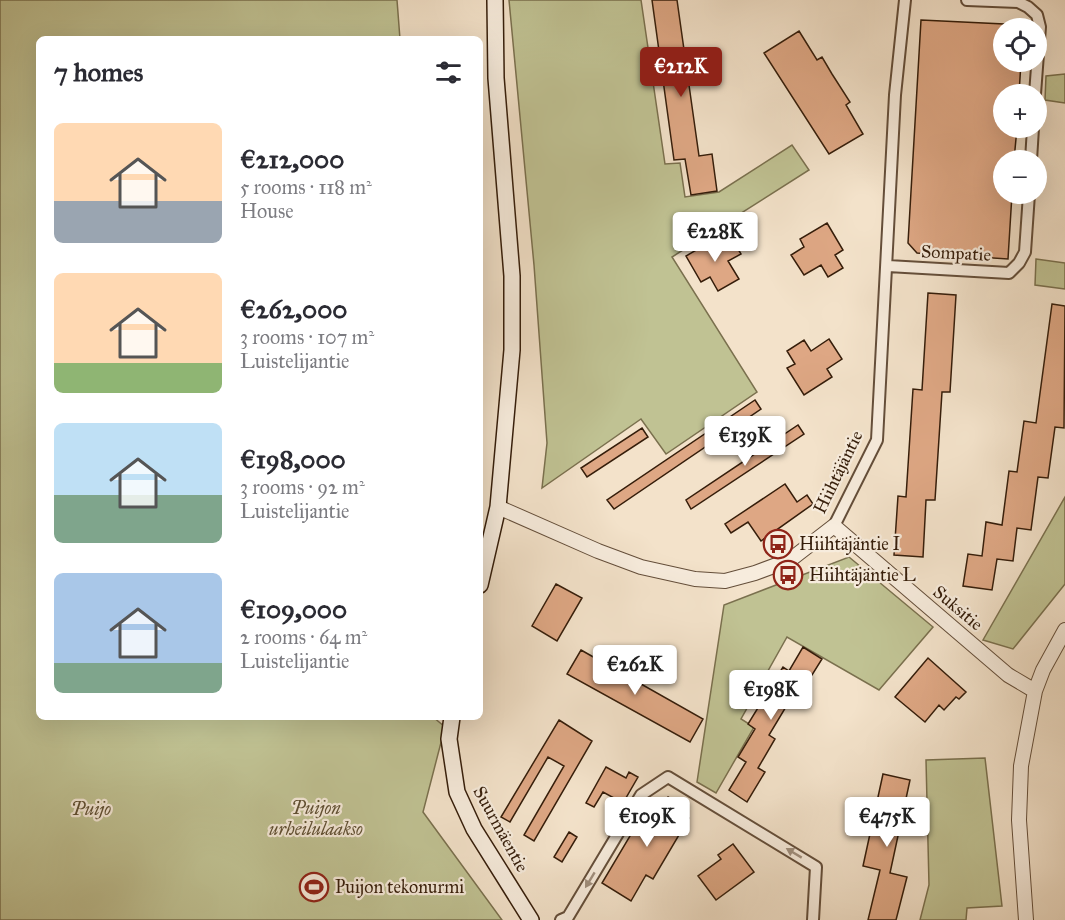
<!DOCTYPE html>
<html lang="en">
<head>
<meta charset="utf-8">
<style>
  body { margin:0; font-family:"IM FELL Great Primer",serif; background:#f2f2f3; color:#2b2b33; height:100vh; display:flex; flex-direction:column; font-size:22px; white-space:nowrap }
  * { box-sizing:border-box; margin:0 }
  p { font-size:20px; color:#7c7c81 }
  .icon { flex:none; width:33px; height:33px; fill:none; stroke:currentColor; stroke-width:2; stroke-linecap:round; stroke-linejoin:round }
  .map { position:relative; flex:1; overflow:hidden }
  .details { position:absolute; left:36px; top:36px; width:447px; height:684px; display:flex; flex-direction:column; background:#fff; border-radius:9px; box-shadow:0 6px 24px #0002 }
  .details>* { flex:none }
  .fabs { position:absolute; left:993px; top:18px; display:grid; gap:12px }
  .fabs a { display:grid; place-items:center; width:54px; height:54px; border-radius:50%; background:#fff; box-shadow:0 6px 24px #0002; font-size:30px }
  .price { position:absolute; translate:-50% -51px; padding:0 14px; border-radius:6px; background:#fff; color:#222; font-size:20px; line-height:39px; filter:drop-shadow(0 2px 3px #0008) }
  .price::after { content:''; position:absolute; left:50%; top:36px; width:18px; height:14px; margin-left:-9px; background:inherit; clip-path:polygon(0 0,100% 0,50% 100%) }
  .price.on { background:#8f2418; color:#fff }
  ul { padding:0; list-style:none }
  li { display:flex; align-items:center; gap:18px; height:150px; padding:0 18px }
  li span { display:grid; place-items:center; flex:none; width:168px; height:120px; border-radius:9px; color:#555 }
  li>.icon { margin-inline-start:auto }
  span .icon { width:72px; height:72px; fill:#fffc; stroke-width:1 }
  li b { font-size:26px }
  h2 { display:flex; justify-content:space-between; align-items:center; height:72px; padding:0 18px; font-size:26px }
  .map>svg:first-child { display:block }
</style>
</head>
<body>
<div class="map">
<svg width="1065" height="920" viewBox="0 0 1065 920">
  <rect width="100%" height="100%" fill="#f3e2ca"/>
  <filter id="stains"><feTurbulence type="fractalNoise" baseFrequency=".00333" numOctaves="4"/><feColorMatrix values="0 0 0 0 .2 0 0 0 0 .09 0 0 0 0 .02 0 0 0 .5 -.17"/></filter>
  <radialGradient id="worn" r=".72"><stop offset=".6" stop-color="#630" stop-opacity="0"/><stop offset="1" stop-color="#630" stop-opacity=".3"/></radialGradient>
  <path fill="#c0c293" stroke="#7a704e" stroke-width="1.5" d="M0 0H397L400 39H39V717H433L445 727 423 812 502 920H0Z
    M509 0H641L665 164 680 163 685 197 719 192 792 145 809 170 672 257 757 392 666 454 641 419 542 488 547 443 534 265Z
    M1065 74V103L1045 100 1046 76Z
    M1036 259 1065 263V289L1035 285Z
    M1065 497V584L1013 649 983 640Z
    M849 557 933 627 879 690 787 637 741 719 754 727 716 793 697 782 724 605Z
    M985 758 1002 906 967 908 966 920H920L929 885 926 760Z"/>
  <path fill="#dea784" stroke="#351d0a" stroke-width="1.5" d="M652 0H677L699 156 712 154 717 191 691 195 685 159 674 160Z
    M921 20 1004 24V62H1021L1019 94H1004V128H1017L1014 160H1004V194H1012L1008 259 917 253 908 243Z
    M799 31 817 60 822 57 832 74 850 102 846 105 863 134 829 154 764 53Z
    M827 223 843 250 835 255 843 268 828 277 821 265 804 275 791 255 804 247 800 239Z
    M731 237 741 254 728 261 739 279 718 291 710 277 701 282 686 256 715 239 718 245Z
    M928 293 956 295 950 392H942L935 500H926L923 557 894 555 898 496 906 497 913 389 922 390Z
    M1052 304 1065 306 1064 428 1055 427 1048 478 1038 477 1031 530 1017 528 1013 561 997 559 992 590 963 586 968 554 982 556 986 522 1002 525 1009 471 1017 472 1024 421 1036 423Z
    M829 339 842 359 827 369 832 377 804 395 787 368 795 364 787 351 804 340 811 351Z
    M755 400 761 409 614 509 607 500Z
    M798 425 804 434 691 509 686 500Z
    M642 428 648 437 587 477 581 468Z
    M785 484 797 502 807 495 813 504 761 541 748 522 731 533 725 524Z
    M556 584 582 598 557 641 532 626Z
    M803 647 822 659 807 683 802 680 769 735 775 739 758 768 765 772 747 802 729 790 746 762 738 757 755 729 748 724 783 667 789 671Z
    M581 650 703 719 690 742 567 674Z
    M928 658 966 692 959 699 956 697 944 710 939 705 925 722 895 697Z
    M559 720 592 741 534 841 524 835 564 766 548 757 510 822 501 817Z
    M606 767 626 778 629 772 638 777 623 803 603 792 594 807 586 803Z
    M883 774 910 780 890 873 907 877 896 920H868L880 870 863 866Z
    M668 797 688 809 684 815 689 818 653 879 646 875 631 901 602 883 643 814 647 817 653 807 656 809 660 802 663 804Z
    M569 832 577 837 562 862 554 857Z
    M733 844 754 872 716 900 698 876 721 859 718 855Z"/>
  <g fill="none" stroke-linecap="round" stroke-linejoin="round">
    <g stroke="#644e3a" stroke-width="14">
      <path id="minor" d="M967 0 1018 2 1028 7 1037 15 1040 27 1035 94
        M1031 160 1033 128
        M888 266 1009 273 1019 263 1025 252 1029 194
        M834 526 877 440 895 95 905 0
        M561 920 568 917 641 795 668 777 816 867 813 920"/>
    </g>
    <g stroke="#644e3a" stroke-width="16">
      <path id="tertiary" d="M498 507 598 551 641 567 695 579 725 581 755 573 790 560 834 526 1008 675 1035 691
        M1026 920 1019 820 1021 766 1035 691 1043 670 1065 630"/>
    </g>
    <g stroke="#351d0a" stroke-width="18">
      <path id="secondary" d="M480 585 498 507 512 350V276L496 78 495 0
        M452 717 449 739 457 792 474 829 531 920"/>
    </g>
    <use href="#minor" stroke="#f7ecdd" stroke-width="10"/>
    <use href="#tertiary" stroke="#f7ecdd" stroke-width="14"/>
    <use href="#secondary" stroke="#f7ecdd" stroke-width="15"/>
  </g>
  <defs><path id="oneway-solid" d="M-6-.8H1V-3.2L6.5 0L1 3.2V.8H-6Z" transform="scale(1.5)"/></defs>
  <g fill="#a08f7e">
    <use href="#oneway-solid" transform="translate(794 853) rotate(-149)"/>
    <use href="#oneway-solid" transform="translate(590 880) rotate(121)"/>
  </g>
  <defs>
    <g id="bus-ring" transform="scale(1.5)"><circle r="9.5" fill="#f7ecdd" stroke="#8f2418" stroke-width="1.5"/><path d="M-5-6H5V4H4V6H2V4H-2V6H-4V4H-5ZM-3.5-4V0h7V-4ZM-3.5 1.2v1.5H-2V1.2ZM2 1.2v1.5H3.5V1.2Z" fill="#8f2418"/></g>
    <g id="stadium-ring" transform="scale(1.5)"><circle r="9.5" fill="#f7ecdd" stroke="#8f2418" stroke-width="1.5"/><path d="M0-5a6.5 5 0 1 0 0 10a6.5 5 0 1 0 0-10ZM-3.5-1.8h7v3.6h-7Z" fill="#8f2418"/></g>
  </defs>
  <g fill-rule="evenodd">
    <use href="#bus-ring" x="778" y="544"/>
    <use href="#bus-ring" x="788" y="575"/>
    <use href="#stadium-ring" x="314" y="887"/>
  </g>
  <g text-anchor="middle" dominant-baseline="central" stroke-width="4.5" stroke-linejoin="round" paint-order="stroke">
    <g font-size="18" fill="#351d0a" stroke="#f7ecdd">
      <text transform="translate(956 253) rotate(3)">Sompatie</text>
      <text transform="translate(838 472) rotate(-64)">Hiihtäjäntie</text>
      <text transform="translate(958 608) rotate(40)">Suksitie</text>
      <text transform="translate(501 829) rotate(61)">Suurmäentie</text>
    </g>
    <g font-size="18" fill="#351d0a" stroke="#f7ecdd" text-anchor="start">
      <text x="799" y="544">Hiihtäjäntie I</text>
      <text x="809" y="575">Hiihtäjäntie L</text>
      <text x="335" y="887">Puijon tekonurmi</text>
    </g>
    <g font-size="18" font-style="italic" fill="#5f4f33" stroke="#f7ecdd">
      <text x="316" y="808">Puijon<tspan x="316" dy="21">urheilulaakso</tspan></text>
      <text x="91" y="809">Puijo</text>
    </g>
  </g>
  <rect width="100%" height="100%" filter="url(#stains)"/>
  <rect width="100%" height="100%" fill="url(#worn)"/>
</svg>
<div class="fabs">
<a><svg class="icon" aria-label="locate" viewBox="0 0 24 24"><circle cx="12" cy="12" r="6"/><path d="M12 2v4M12 18v4M2 12h4M18 12h4"/></svg></a>
<a>+</a>
<a>−</a>
</div>
<b class="price on" style="left:681px;top:98px">€212K</b>
<b class="price" style="left:715px;top:263px">€228K</b>
<b class="price" style="left:745px;top:467px">€139K</b>
<b class="price" style="left:635px;top:696px">€262K</b>
<b class="price" style="left:771px;top:721px">€198K</b>
<b class="price" style="left:647px;top:848px">€109K</b>
<b class="price" style="left:887px;top:848px">€475K</b>
<section class="details">
<h2>7 homes<svg class="icon" aria-label="filters" viewBox="0 0 24 24"><path d="M4 7h16M4 17h16"/><circle cx="9" cy="7" r="2"/><circle cx="15" cy="17" r="2"/></svg></h2>
<ul>
<li><span style="background:linear-gradient(#ffd9b3 65%,#9aa5b1 0)"><svg class="icon" aria-label="home" viewBox="0 0 24 24"><path d="M3 11l9-7 9 7M6 9v11h12V9"/></svg></span><div><b>€212,000</b><p>5 rooms · 118 m²</p><p>House</p></div></li>
<li><span style="background:linear-gradient(#ffd9b3 75%,#8fb573 0)"><svg class="icon" aria-label="home" viewBox="0 0 24 24"><path d="M3 11l9-7 9 7M6 9v11h12V9"/></svg></span><div><b>€262,000</b><p>3 rooms · 107 m²</p><p>Luistelijantie</p></div></li>
<li><span style="background:linear-gradient(#bfe0f5 60%,#7fa58c 0)"><svg class="icon" aria-label="home" viewBox="0 0 24 24"><path d="M3 11l9-7 9 7M6 9v11h12V9"/></svg></span><div><b>€198,000</b><p>3 rooms · 92 m²</p><p>Luistelijantie</p></div></li>
<li><span style="background:linear-gradient(#a9c7e8 75%,#7fa58c 0)"><svg class="icon" aria-label="home" viewBox="0 0 24 24"><path d="M3 11l9-7 9 7M6 9v11h12V9"/></svg></span><div><b>€109,000</b><p>2 rooms · 64 m²</p><p>Luistelijantie</p></div></li>
</ul>
</section>
</div>
</body>
</html>
